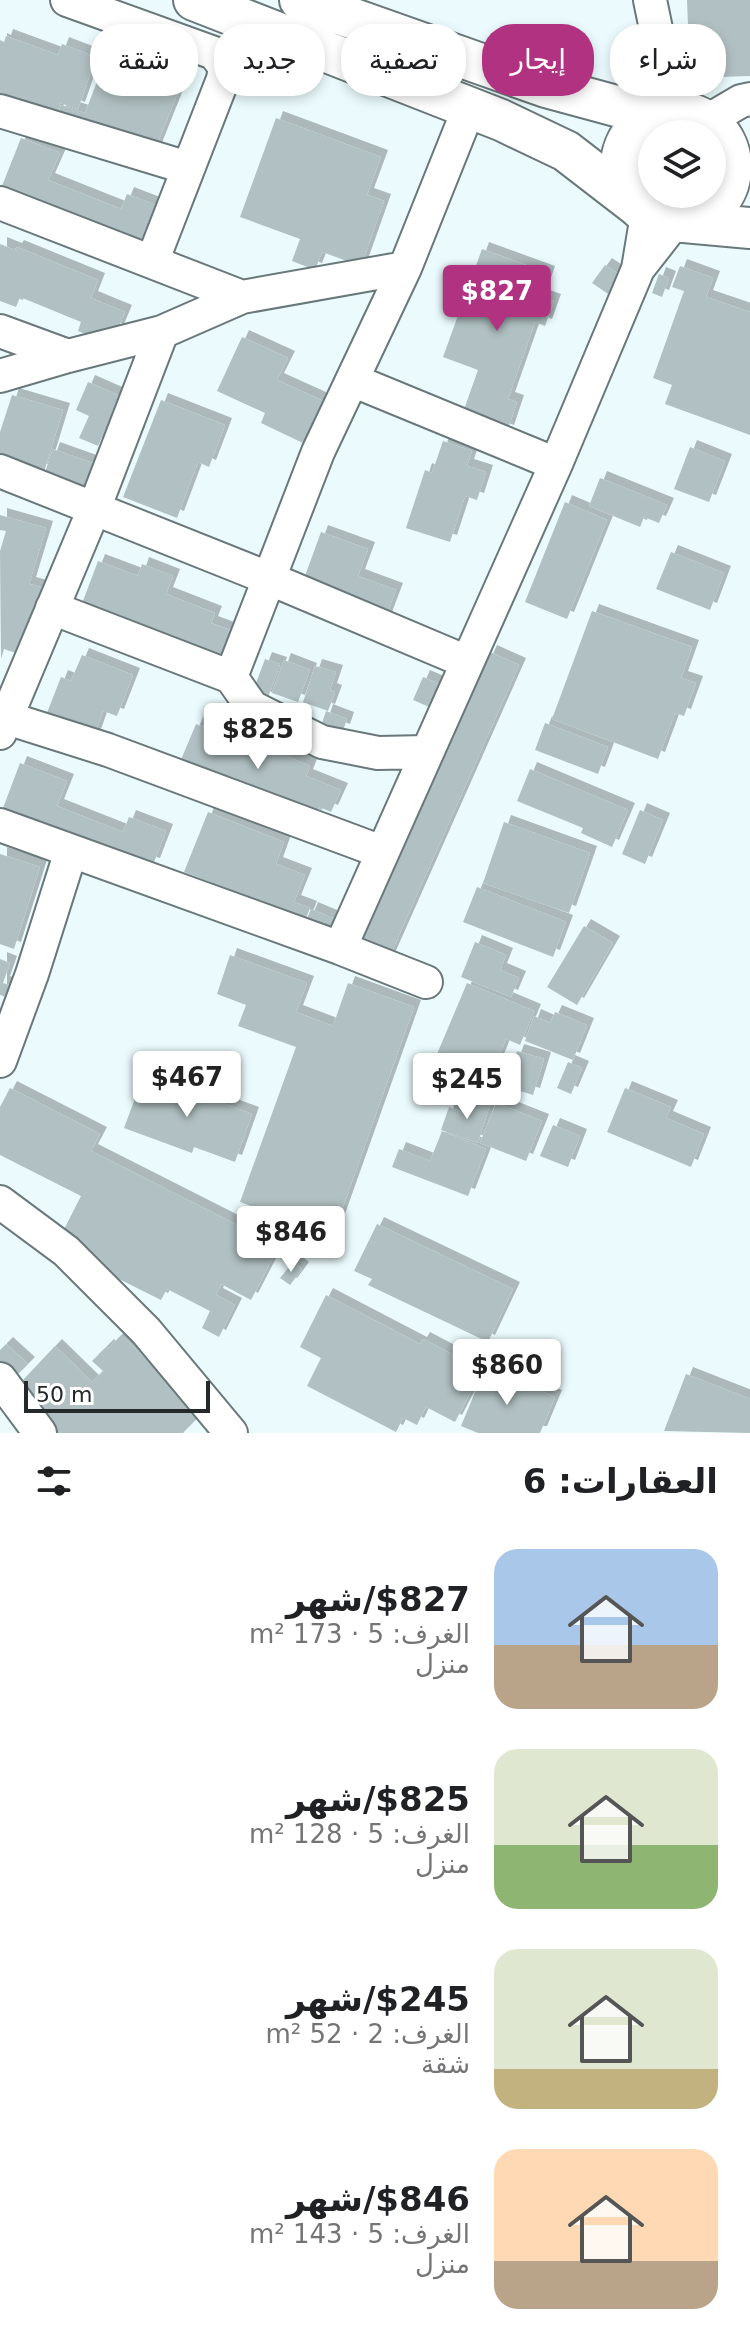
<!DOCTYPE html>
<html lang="ar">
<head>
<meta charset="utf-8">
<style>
  body { margin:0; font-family:"DejaVu Sans",Cairo,sans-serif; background:#f2f2f2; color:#202124; direction:rtl; height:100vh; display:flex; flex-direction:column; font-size:30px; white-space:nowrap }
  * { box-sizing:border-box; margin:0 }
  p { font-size:26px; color:#757577 }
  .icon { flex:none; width:44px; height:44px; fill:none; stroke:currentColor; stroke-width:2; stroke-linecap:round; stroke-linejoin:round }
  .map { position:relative; height:1433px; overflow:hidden; direction:ltr }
  .details { display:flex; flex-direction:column; background:#fff; flex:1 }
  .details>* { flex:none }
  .banner { position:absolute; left:24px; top:24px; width:702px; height:72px; direction:rtl; display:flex; gap:16px }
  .buttons { position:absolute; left:638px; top:120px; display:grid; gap:16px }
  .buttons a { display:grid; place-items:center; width:88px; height:88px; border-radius:50%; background:#fff; box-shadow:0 4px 12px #0003; font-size:40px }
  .scale { position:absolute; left:24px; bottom:20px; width:186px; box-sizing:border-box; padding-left:8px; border:4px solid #242a2b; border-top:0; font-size:22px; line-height:28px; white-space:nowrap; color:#242a2b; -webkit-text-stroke:6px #fff; paint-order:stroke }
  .price { position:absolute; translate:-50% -68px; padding:0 18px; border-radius:8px; background:#fff; color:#222; font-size:26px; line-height:52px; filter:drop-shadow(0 2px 4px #0008) }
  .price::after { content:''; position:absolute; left:50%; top:48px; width:24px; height:18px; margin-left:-12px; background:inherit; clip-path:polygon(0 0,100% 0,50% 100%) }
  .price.active { background:#b13281; color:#fff }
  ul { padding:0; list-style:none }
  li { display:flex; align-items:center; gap:24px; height:200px; padding:0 32px }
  li span { display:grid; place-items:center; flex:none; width:224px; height:160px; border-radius:24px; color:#555 }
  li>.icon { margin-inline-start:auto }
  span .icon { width:96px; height:96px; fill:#fffc; stroke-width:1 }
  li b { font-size:34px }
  h2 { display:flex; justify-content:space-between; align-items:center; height:96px; padding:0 32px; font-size:34px }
  .pill { padding:0 28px; border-radius:32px; background:#fff; box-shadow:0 4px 12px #0003; font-size:28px; line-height:72px }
  .pill.active { background:#b13281; color:#fff }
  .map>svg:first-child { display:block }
</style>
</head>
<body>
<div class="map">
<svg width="750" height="1433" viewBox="0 0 750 1433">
  <defs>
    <filter id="shadow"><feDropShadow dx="7" dy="-7" stdDeviation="0" flood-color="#0004"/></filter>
  </defs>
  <rect width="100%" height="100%" fill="#ebfbfd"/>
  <path fill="#b1c0c2" filter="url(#shadow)" d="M687 0H750V76L690 78Z
    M6 36 58 55 62 44 96 57 78 109 60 103 53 124 0 105V40L4 42Z
    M104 63 178 92 154 152 127 134 82 117 81 120 54 127 61 105 85 113Z
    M276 118 381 157 367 195 384 201 361 266 322 252 315 270 292 261 300 239 240 217Z
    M21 138 60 153 48 180 121 209 127 194 166 209 150 251 0 191Z
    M0 244 15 250 17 247 98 280 91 298 125 312 117 331 105 327 100 340 78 331 81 322 20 297 16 307 0 301Z
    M482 249 548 273 540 296 554 301 545 326 535 322 508 399 517 402 507 432 462 415 478 370 443 357Z
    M605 265 620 275 608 294 592 283Z
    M680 266 713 278 706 297 750 312V435L665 404 672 385 653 378 684 291 672 287Z
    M659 274 669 278 662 297 652 293Z
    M242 337 288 358 277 380 332 405 322 428 313 424 305 444 261 423 265 413 217 391Z
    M88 382 120 396 98 446 79 438 89 416 76 410Z
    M12 395 63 410 44 472 0 459V432Z
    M161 400 225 425 209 467 198 462 177 518 123 497Z
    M443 441 472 451 467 466 486 472 477 500 465 496 450 542 406 528 425 470 432 473Z
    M690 447 725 461 709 502 674 489Z
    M53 449 101 466 91 495 58 484 60 478 45 472Z
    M600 478 667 505 659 523 644 517 640 527 589 506Z
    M565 502 607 520 567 619 525 602Z
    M0 515 46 528 29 584 44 588 37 610 33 608 19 654 4 649 1 659 0 551 6 531 0 530Z
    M321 532 368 549 358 576 396 590 380 632 335 615 344 591 305 576Z
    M671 552 724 573 710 610 656 589Z
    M98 561 138 576 142 564 173 576 166 594 215 613 211 623 241 634 230 665 80 609Z
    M592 611 692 647 681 678 696 683 684 716 675 713 658 759 552 719Z
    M490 652 519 665 387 962 358 948Z
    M82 655 133 675 117 716 103 711 90 747 41 728 61 677 71 681Z
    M265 659 280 664 267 700 252 694Z
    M284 660 310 670 298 702 272 693Z
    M315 666 336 672 330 690 335 692 328 711 303 702Z
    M423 677 444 686 434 709 413 700Z
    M326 711 347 719 343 731 322 723Z
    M545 723 608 747 598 774 535 750Z
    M196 724 234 740 236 735 310 766 306 776 341 790 331 812 319 807 315 817 180 762Z
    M20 763 67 781 57 806 123 832 129 817 166 831 153 865 0 816Z
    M530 769 628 810 612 847 581 833 583 828 517 801Z
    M640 810 663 820 645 864 622 854Z
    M208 812 284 842 276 864 305 875 294 902 310 908 306 918 293 913 288 926 208 895 213 883 184 872Z
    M504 822 590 853 569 913 483 883Z
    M0 854 40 867 14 949 0 944Z
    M477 887 566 922 553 957 463 922Z
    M311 909 335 919 327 938 303 928Z
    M584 926 613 943 577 1005 547 987Z
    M475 942 506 955 500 970 519 978 511 997 461 977Z
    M230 955 307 983 296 1012 333 1026 348 983 414 1007 333 1235 240 1202 296 1047 238 1026 246 1005 217 994Z
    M0 959 10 963 3 983 25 990 21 1002 0 995Z
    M467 983 534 1011 520 1045 506 1039 483 1095 429 1073Z
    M555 1012 587 1025 573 1060 525 1041 534 1016 550 1023Z
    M517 1051 544 1059 533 1095 505 1086Z
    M568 1062 582 1068 571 1094 557 1088Z
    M144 1074 252 1114 235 1162 194 1147 192 1153 124 1128Z
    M10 1088 100 1134 91 1151 279 1246 251 1300 221 1284 216 1295 235 1305 219 1337 202 1328 210 1311 167 1289 161 1300 55 1247 81 1196 0 1155V1107Z
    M625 1088 671 1107 666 1118 704 1134 691 1167 607 1132Z
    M470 1097 490 1104 478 1143 441 1130 449 1107 465 1113Z
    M496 1103 542 1121 526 1161 480 1143Z
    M553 1125 580 1136 568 1167 540 1156Z
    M442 1131 486 1149 468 1196 392 1167 399 1149 430 1161Z
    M377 1224 513 1289 488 1342 368 1285 372 1279 354 1271Z
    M293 1262 302 1269 290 1285 280 1278Z
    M326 1295 420 1344 423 1339 482 1370 455 1422 426 1407 417 1425 403 1418 396 1432 307 1386 321 1358 300 1347Z
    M121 1335 202 1413 183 1433H48L9 1395 55 1346 92 1382 103 1371 92 1361 107 1346 109 1348Z
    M6 1344 28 1364 13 1379 0 1367V1350Z
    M485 1368 555 1397 540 1433H478L461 1426Z
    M686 1374 750 1399V1433L664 1431Z"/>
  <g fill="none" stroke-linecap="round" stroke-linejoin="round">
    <g stroke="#69787a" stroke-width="36">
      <path id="minor" d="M67 0 214 53 225 67 223 79 152 262
        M650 0 673 111
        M0 111 188 168
        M707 121 741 101 750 99
        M0 203 242 297
        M647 215 638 269 674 223
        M0 331 68 356
        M0 376 68 356 162 332 242 297 405 268 469 108
        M352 380 556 464
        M0 471 268 578 467 662
        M52 608 231 677 252 707 322 742 378 753 427 752
        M231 677 318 452 405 268
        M7 718 108 750 382 852
        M0 733 94 509 162 332
        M0 825 340 948 426 982
        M340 948 556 464 638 269
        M0 1061 32 974 71 851
        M0 1202 66 1251 146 1331 231 1433
        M0 1379 40 1433"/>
    </g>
    <g stroke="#69787a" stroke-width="44">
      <path id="major" d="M194 0 501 120 566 151 636 205
        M300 0 546 87 653 116
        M621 167a55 55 0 1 1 110 0a55 55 0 1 1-110 0Z
        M684 222 750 228"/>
    </g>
    <use href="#minor" stroke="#fff" stroke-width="32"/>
    <use href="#major" stroke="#fff" stroke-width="40"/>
  </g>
</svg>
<div class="buttons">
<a><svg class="icon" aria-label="layers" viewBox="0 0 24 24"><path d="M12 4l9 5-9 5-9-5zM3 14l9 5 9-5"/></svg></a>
</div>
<div class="scale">50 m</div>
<b class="price active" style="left:497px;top:333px">$827</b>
<b class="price" style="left:258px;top:771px">$825</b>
<b class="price" style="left:187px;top:1119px">$467</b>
<b class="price" style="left:467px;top:1121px">$245</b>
<b class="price" style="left:291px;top:1274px">$846</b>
<b class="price" style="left:507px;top:1407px">$860</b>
<div class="banner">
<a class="pill">شراء</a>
<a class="pill active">إيجار</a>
<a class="pill">تصفية</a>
<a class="pill">جديد</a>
<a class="pill">شقة</a>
</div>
</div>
<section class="details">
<h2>العقارات: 6<svg class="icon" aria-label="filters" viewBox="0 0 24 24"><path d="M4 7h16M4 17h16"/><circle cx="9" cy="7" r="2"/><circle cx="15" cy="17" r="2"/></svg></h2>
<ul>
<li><span style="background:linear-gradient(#a9c7e8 60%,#b9a48a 0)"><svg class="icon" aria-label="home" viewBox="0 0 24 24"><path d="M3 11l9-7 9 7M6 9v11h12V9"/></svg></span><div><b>$827/شهر</b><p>الغرف: 5 · 173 m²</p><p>منزل</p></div></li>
<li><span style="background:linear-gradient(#dfe7d0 60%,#8fb573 0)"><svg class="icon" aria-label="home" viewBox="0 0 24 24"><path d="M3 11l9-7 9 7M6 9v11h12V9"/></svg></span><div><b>$825/شهر</b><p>الغرف: 5 · 128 m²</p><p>منزل</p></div></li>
<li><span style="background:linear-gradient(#dfe7d0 75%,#c2b280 0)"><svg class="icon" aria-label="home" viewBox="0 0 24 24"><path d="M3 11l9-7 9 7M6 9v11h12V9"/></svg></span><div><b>$245/شهر</b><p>الغرف: 2 · 52 m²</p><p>شقة</p></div></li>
<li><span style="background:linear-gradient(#ffd9b3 70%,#b9a48a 0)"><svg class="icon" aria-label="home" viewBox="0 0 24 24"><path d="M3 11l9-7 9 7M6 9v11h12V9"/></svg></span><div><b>$846/شهر</b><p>الغرف: 5 · 143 m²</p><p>منزل</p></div></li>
</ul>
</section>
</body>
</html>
